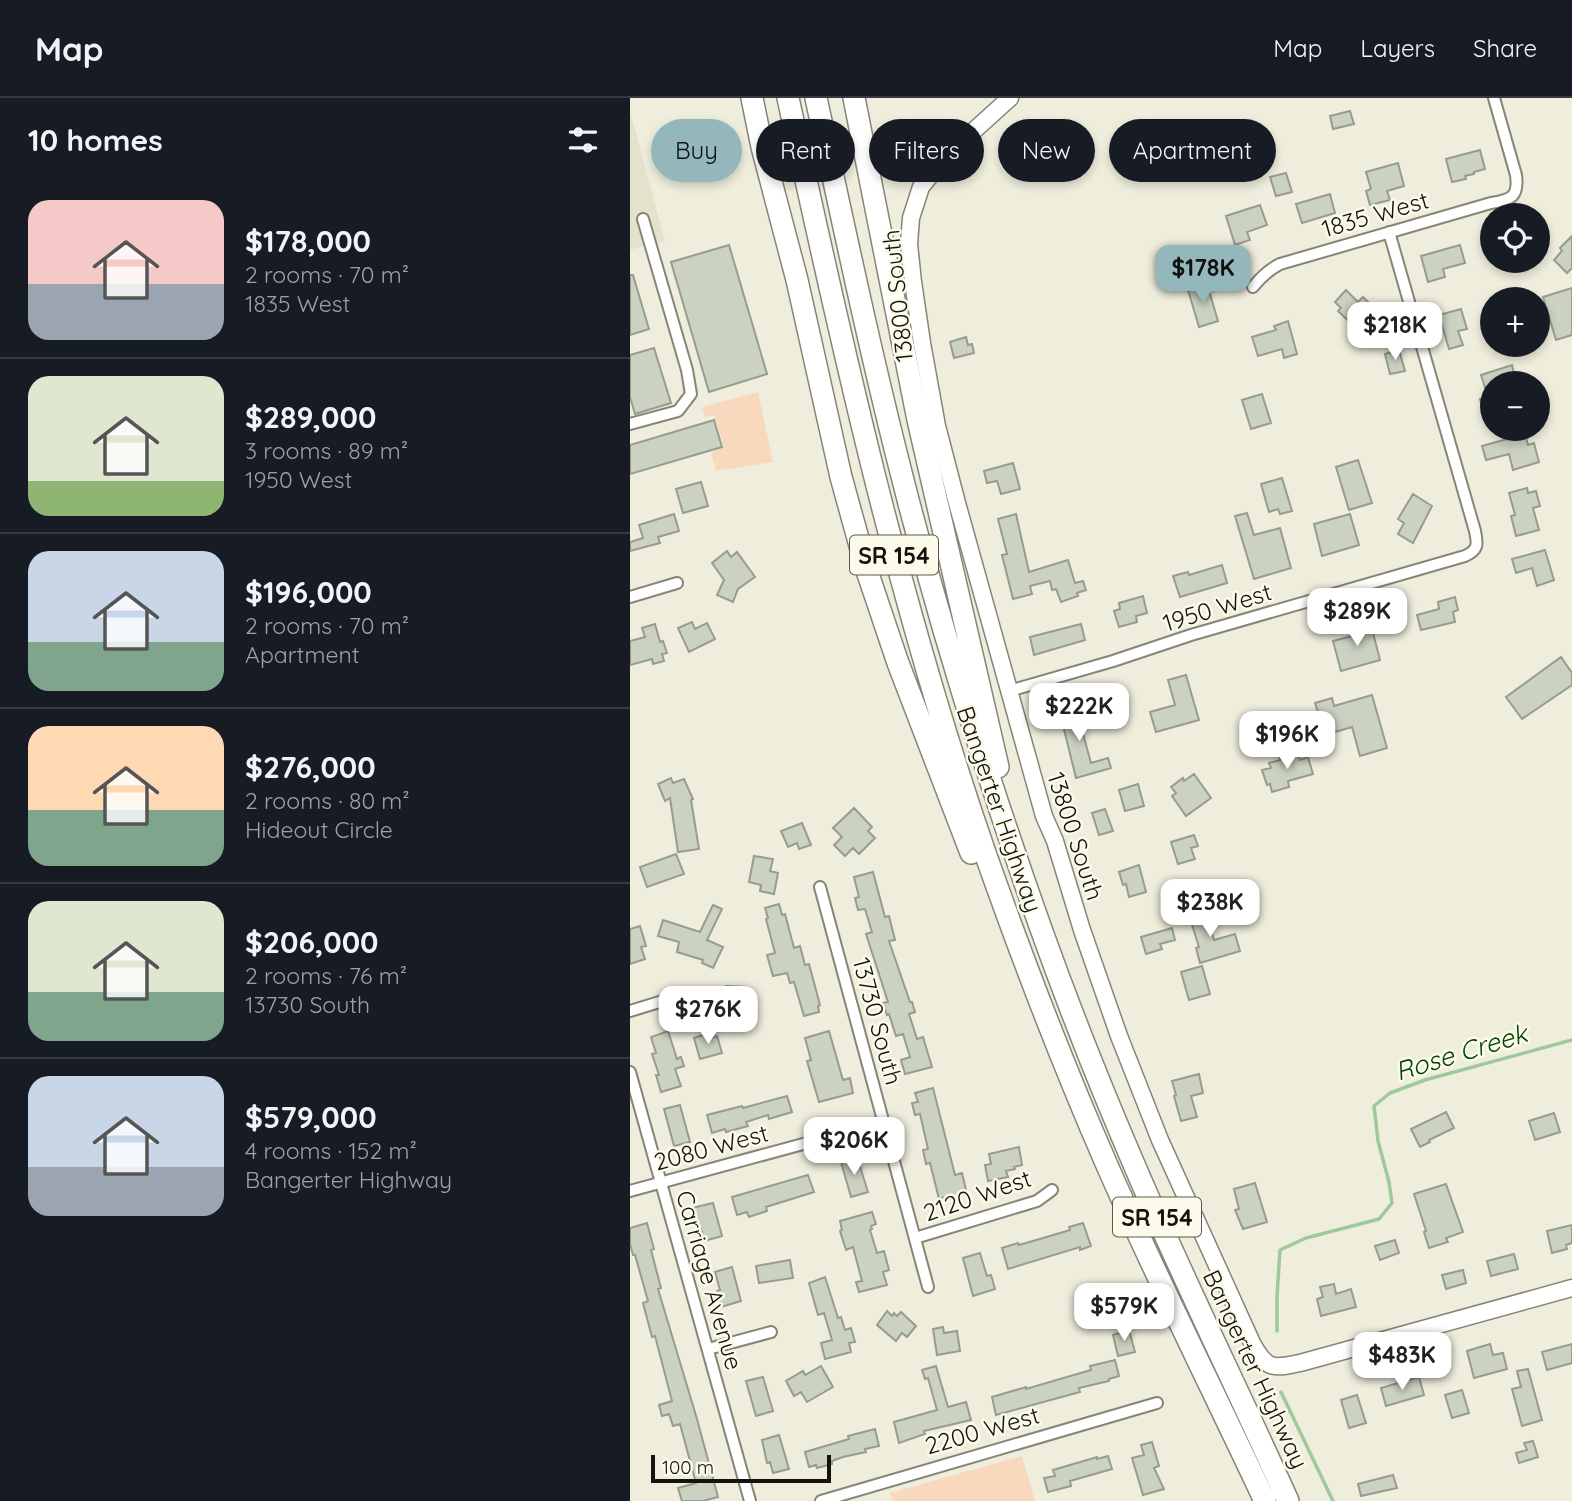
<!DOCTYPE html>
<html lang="en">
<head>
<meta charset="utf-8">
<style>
  body { margin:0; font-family:Quicksand,sans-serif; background:#242831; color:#f1f3f6; height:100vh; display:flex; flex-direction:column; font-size:26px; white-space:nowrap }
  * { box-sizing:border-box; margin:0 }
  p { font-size:23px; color:#9ea1a6 }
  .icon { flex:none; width:38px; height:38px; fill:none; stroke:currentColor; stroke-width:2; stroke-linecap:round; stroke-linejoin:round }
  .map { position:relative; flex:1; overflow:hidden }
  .details { display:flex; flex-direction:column; background:#171b24; width:630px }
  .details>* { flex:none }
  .top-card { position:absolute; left:21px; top:21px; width:665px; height:63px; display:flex; gap:14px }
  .controls { position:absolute; left:850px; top:105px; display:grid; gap:14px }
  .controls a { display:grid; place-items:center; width:70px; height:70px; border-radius:50%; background:#171b24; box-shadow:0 4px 10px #0003; font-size:35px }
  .scale { position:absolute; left:21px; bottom:18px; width:180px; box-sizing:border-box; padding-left:7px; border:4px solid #14140e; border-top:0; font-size:19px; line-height:24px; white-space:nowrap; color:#14140e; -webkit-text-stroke:5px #fcfbea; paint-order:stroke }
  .price { position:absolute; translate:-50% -60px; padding:0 16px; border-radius:14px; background:#fff; color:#222; font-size:23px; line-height:46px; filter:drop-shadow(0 2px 4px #0008) }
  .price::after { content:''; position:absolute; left:50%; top:42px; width:21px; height:16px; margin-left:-10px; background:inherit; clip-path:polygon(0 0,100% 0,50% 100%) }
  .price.selected { background:#94b7bc; color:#111 }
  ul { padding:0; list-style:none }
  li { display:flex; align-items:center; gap:21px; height:175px; padding:0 28px }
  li+li { border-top:2px solid #363941 }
  li span { display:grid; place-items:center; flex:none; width:196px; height:140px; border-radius:21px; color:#555 }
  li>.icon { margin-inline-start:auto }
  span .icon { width:84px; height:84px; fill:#fffc; stroke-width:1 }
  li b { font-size:30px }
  h2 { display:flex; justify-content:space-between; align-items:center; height:84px; padding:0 28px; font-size:30px }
  .pill { padding:0 24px; border-radius:32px; background:#171b24; box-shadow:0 4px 10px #0003; font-size:24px; line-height:63px }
  .pill.selected { background:#94b7bc; color:#111 }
  header { display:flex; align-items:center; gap:42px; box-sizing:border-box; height:98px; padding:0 35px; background:#171b24; border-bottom:2px solid #363941 }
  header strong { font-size:33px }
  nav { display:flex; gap:38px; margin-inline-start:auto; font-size:24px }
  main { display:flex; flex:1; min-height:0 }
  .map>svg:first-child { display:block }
</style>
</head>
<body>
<header>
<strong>Map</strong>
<nav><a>Map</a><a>Layers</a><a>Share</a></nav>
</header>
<main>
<section class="details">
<h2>10 homes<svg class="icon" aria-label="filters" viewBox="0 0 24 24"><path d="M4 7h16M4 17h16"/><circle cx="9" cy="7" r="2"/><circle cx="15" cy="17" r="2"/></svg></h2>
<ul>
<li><span style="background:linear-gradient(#f6c9c9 60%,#9aa5b1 0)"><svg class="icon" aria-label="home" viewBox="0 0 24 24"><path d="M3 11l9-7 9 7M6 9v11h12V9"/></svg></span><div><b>$178,000</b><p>2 rooms · 70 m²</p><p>1835 West</p></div></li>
<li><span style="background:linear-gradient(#dfe7d0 75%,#8fb573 0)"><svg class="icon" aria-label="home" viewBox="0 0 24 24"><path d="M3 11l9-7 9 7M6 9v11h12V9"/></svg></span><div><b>$289,000</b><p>3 rooms · 89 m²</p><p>1950 West</p></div></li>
<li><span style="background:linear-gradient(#c9d6e8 65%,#7fa58c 0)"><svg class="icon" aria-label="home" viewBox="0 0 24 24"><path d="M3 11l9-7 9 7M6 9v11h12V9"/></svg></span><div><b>$196,000</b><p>2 rooms · 70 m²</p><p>Apartment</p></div></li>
<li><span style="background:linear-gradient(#ffd9b3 60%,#7fa58c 0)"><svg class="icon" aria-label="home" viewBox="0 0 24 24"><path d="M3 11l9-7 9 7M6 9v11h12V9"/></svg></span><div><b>$276,000</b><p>2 rooms · 80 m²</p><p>Hideout Circle</p></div></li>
<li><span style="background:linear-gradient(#dfe7d0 65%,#7fa58c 0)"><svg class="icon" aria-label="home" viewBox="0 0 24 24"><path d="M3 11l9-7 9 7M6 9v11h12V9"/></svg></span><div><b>$206,000</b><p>2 rooms · 76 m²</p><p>13730 South</p></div></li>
<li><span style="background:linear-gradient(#c9d6e8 65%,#9aa5b1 0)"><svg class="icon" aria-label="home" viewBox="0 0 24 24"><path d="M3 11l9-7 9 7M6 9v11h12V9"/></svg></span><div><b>$579,000</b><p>4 rooms · 152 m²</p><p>Bangerter Highway</p></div></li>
</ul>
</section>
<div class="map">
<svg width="942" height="1403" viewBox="0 0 942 1403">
  <rect width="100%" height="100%" fill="#efeedd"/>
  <path fill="#e4e2ca" d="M0 13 35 143 0 152Z"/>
  <path fill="#f8d9bd" d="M128 294 143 364 86 373 81 355 94 349 84 317 75 319 72 309Z
    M392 1358 405 1403H263L260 1395Z"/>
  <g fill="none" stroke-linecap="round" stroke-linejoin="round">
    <path stroke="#9eca9b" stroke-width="3.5" d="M647 1233V1198L650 1152 676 1140 749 1121 762 1105 759 1084 748 1043 744 1008 760 995 795 982 942 942
      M651 1294 703 1403"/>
  </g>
  <path fill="#ccd2c2" stroke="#979c8e" stroke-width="2" d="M720 13 724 26 703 31 700 18Z
    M850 52 855 71 844 74V76L835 78 836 81 822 84 816 61Z
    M768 65 774 88 757 93 760 102 740 107 736 93 741 91 736 74Z
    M656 75 662 94 646 98 640 79Z
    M700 96 705 115 672 125 666 106Z
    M630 107 637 127 617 134 620 142 605 147 596 118Z
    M942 138V170L937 175 924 162 932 153 930 150Z
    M99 147 137 276 79 294 41 164Z
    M830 147 835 165 813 171 815 179 798 184 791 158Z
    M0 177H3L19 231 0 237Z
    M577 186 588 223 569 229 558 192Z
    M942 190V237L926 242 913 199Z
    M716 192 728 204 733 199 745 211 726 230 708 213 711 210 705 204Z
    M831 211 837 231 828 233 833 247 819 251 809 217Z
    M658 223 667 256 654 260 652 251 628 258 622 239 646 232 644 228Z
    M336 239 338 247 342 246 344 255 324 260 320 244Z
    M24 250 41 305 5 316 0 299V257Z
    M769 252 775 273 760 276 755 256Z
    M882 267 884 276 879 278 881 285H863V314L854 317 850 301 858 299 851 277Z
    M632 296 641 325 621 331 612 302Z
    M84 322 92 349 0 376V347Z
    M895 336 898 347 904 345 909 364 883 372 879 356 856 362 852 348Z
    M728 362 742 405 719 412 706 369Z
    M383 365 390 391 371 396 367 383 357 385 354 373Z
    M652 380 662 413 650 416 648 411 639 414 631 386Z
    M71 384 78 408 53 415 46 391Z
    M897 390 898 395 906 393 910 408 903 410 909 432 886 438 881 418 885 417 879 395Z
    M783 396 802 408 783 445 768 436 774 425 768 421Z
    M617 415 624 437 650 430 661 470 624 481 605 418Z
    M44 416 49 433 28 439 30 445 0 453V444L13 440 9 427Z
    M386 416 399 474 438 462 445 485 453 483 456 492 447 495 448 498 431 504 426 491 422 492 420 483 400 488 402 496 383 501 372 457 377 456 368 421Z
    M720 416 729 447 692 458 684 426Z
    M915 452 924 482 907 488 902 470 886 475 882 461Z
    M97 453 101 459 107 454 125 479 108 491 103 504 87 497 94 482 82 465Z
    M592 467 597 485 550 499 543 478 558 474 559 477Z
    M513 498 517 515 506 518 507 524 489 529 484 513 490 511 489 505Z
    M825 499 828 512 823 514 825 524 791 532 787 517 809 511 808 504Z
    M740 523 750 562 711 573 703 543 726 537 723 528Z
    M62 524 65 531 77 525 85 541 59 554 48 530Z
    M25 526 30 544 33 543 37 555 32 556 34 563 23 566 22 561 0 567V543L15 539 12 530Z
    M451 526 455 542 404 557 400 539Z
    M931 559 942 575V587L892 621 876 599Z
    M556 577 569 622 526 634 520 614 545 607 538 582Z
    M742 597 757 650 730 658 722 629 695 637 685 605 702 600 704 608Z
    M444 603 461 665 478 660 481 670 446 680 428 607Z
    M667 652 670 662 678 659 683 676 658 683 659 689 642 694 640 686 637 687 632 672 641 670 639 665 650 662 649 657Z
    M564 676 581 700 556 718 542 698 546 695 541 689 553 680 554 683Z
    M41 680 43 685 54 681 63 701 61 702 69 751 48 754 40 700 35 703 28 686Z
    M508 686 514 708 495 713 489 692Z
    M224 710 242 729 238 733 245 740 229 756 223 750 215 758 204 747 212 739 203 730Z
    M475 711 483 733 469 737 462 715Z
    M172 725 181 747 169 751 167 745 158 749 151 733Z
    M564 737 568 748 561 750 565 761 548 766 541 744Z
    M46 756 54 776 17 789 10 769Z
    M124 758 143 761 140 773 148 775 144 796 130 793 131 787 119 784Z
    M509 767 516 794 499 799 496 786 493 787 489 774Z
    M243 774 255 819 259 818 265 842 259 843 280 904H282L285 914 279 916 287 941 293 939 302 969 275 976 271 962 280 959 273 936 266 938 259 916 257 917 253 905 258 904 236 836 242 834 235 811 228 812 225 800 229 799 224 779Z
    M149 806 152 817 155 816 164 850 170 848 175 867 179 866 190 907 188 908 189 914 174 918 164 884 160 885 157 875 143 878 137 857 145 855 136 821 138 820 135 810Z
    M83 807 92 811 77 842 93 849 83 870 72 865 73 862 47 854 49 844 28 838 33 822 70 834Z
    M574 809 584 842 605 836 610 853 570 865 566 850 569 849 558 814Z
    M10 828 16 848 11 849 15 861 0 866V831Z
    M542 830 545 842 530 846 532 851 516 856 511 839Z
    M572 868 580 896 559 902 551 874Z
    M96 888 116 889 114 912H107L106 922 94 921Z
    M38 933 47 961 51 959 54 968 45 971 51 988 31 994 26 977H29L22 956 26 955 21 939Z
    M199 933 213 982 220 980 223 995 189 1004 177 963 181 962 175 940Z
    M76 936 78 941 87 938 92 955 70 961 64 940Z
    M569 976 573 995 561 998 567 1019 551 1023 544 998 546 997 542 983Z
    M303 990 325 1077 332 1075 337 1096 315 1102V1099L309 1101 300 1065 296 1066 293 1052 298 1051 290 1016 285 1017 282 1005 288 1004 285 995Z
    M157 998 162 1014 139 1021 138 1017 116 1024 118 1028 96 1034 95 1031 82 1035 77 1017 112 1008 113 1010Z
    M50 1007 60 1044 44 1048 34 1011Z
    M816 1014 824 1030 799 1042 800 1044 790 1049 781 1031Z
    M924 1015 930 1034 905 1042 899 1023Z
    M389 1049 392 1067 384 1069 385 1071 376 1073 378 1079 358 1083 355 1067 361 1066 359 1056Z
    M227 1059 238 1094 221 1099 211 1064Z
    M178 1077 184 1094 136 1109 137 1113 119 1119 117 1114 107 1117 102 1099Z
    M625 1085 637 1124 613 1131 605 1112 609 1111 604 1091Z
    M816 1086 833 1134 816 1140 818 1144 799 1150 794 1134 796 1133 784 1096Z
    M83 1105 92 1138 74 1143 71 1131H68L62 1110Z
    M242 1114 246 1126 241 1128 242 1131 240 1132 247 1155 254 1153 259 1172 253 1174 257 1187 229 1194 226 1184 232 1183 223 1149 216 1152 210 1133 212 1132 210 1123Z
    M17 1125 24 1151 21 1152 31 1190 28 1191 67 1321 88 1399 73 1403H52L48 1390 66 1385 50 1326 43 1328 39 1316 32 1318 29 1307 42 1303 25 1238 22 1239 13 1205 18 1203 5 1157H3L0 1146V1130Z
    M453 1125 461 1148 450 1152V1149L378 1171 372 1150 388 1145 389 1147 420 1138 440 1132 439 1129Z
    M942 1127V1145L936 1147 937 1151 922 1155 917 1133Z
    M765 1142 769 1155 750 1162 745 1148Z
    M350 1155 357 1178 361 1177 365 1191 343 1198 333 1160Z
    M884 1156 888 1171 861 1178 857 1163Z
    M160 1162 163 1180 129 1185 126 1168Z
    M102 1169 111 1203 91 1209 87 1193 90 1192 85 1174Z
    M833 1172 836 1185 816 1191 812 1177Z
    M195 1179 208 1220 211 1219 215 1232 221 1230 225 1244 219 1245 221 1254 195 1261 191 1245 202 1242 194 1215 188 1217 179 1185Z
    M704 1186 706 1196 721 1191 726 1209 691 1218 687 1201 693 1199 690 1189Z
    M257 1213 262 1218 264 1215 267 1218 271 1214 286 1228 277 1239 272 1235 266 1243 247 1227Z
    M313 1229 314 1235 327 1233 330 1253 307 1257 303 1231Z
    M499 1232 505 1254 488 1258 483 1237Z
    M860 1246 863 1257 873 1255 877 1271 844 1280 837 1253Z
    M942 1246V1265L917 1272 912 1254Z
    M485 1262 489 1278 479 1281V1283L449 1290 450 1294 366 1317 362 1299 396 1289V1291L461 1272 460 1268Z
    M191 1268 203 1289 177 1304 171 1294 164 1298 156 1283 173 1273 175 1277Z
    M306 1268 318 1309 336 1304 341 1322 294 1333 295 1336 269 1345 264 1324 307 1312 298 1280 295 1281 292 1272Z
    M898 1271 912 1322 892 1328 882 1291 891 1289 887 1273Z
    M133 1279 143 1313 126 1318 116 1283Z
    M789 1279 794 1297 756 1308 751 1290Z
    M832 1292 839 1315 822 1320 815 1297Z
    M727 1297 736 1325 719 1330 711 1302Z
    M245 1331 249 1348 235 1351 236 1354 213 1359 202 1363V1366L187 1370 186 1367 179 1369 175 1354 219 1341 218 1338Z
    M149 1337 159 1371 143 1375 140 1364 137 1365 132 1342Z
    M903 1343 908 1359 889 1365 886 1355 897 1352 894 1345Z
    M522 1344 529 1368 524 1370 534 1391 513 1397 502 1360 514 1357 511 1347Z
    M478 1358 482 1371 440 1383 441 1388 418 1394 414 1380 425 1378 423 1372 467 1359V1361Z
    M763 1377 767 1390 731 1398 728 1386Z"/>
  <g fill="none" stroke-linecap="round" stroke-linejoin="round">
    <g stroke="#868576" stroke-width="14">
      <path id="street" d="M623 189C631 179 638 172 650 166L861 105C881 102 889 99 886 77L864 0
        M0 326 48 313 61 296 57 272 13 121
        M0 499 47 485
        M379 593 483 563 561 537 835 458C848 452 848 447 845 433L759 134
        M190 789 298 1189
        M0 913 49 898
        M0 974 120 1403
        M0 1093 254 1024
        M285 1140 407 1103 422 1092
        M78 1251 141 1234
        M191 1403 527 1305"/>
    </g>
    <g stroke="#868576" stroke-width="19">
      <path id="secondary" d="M380 0 318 56 291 89 281 120 279 146 283 184 292 245 307 328 327 405 414 718 425 743 452 832 489 938 530 1042 623 1247C638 1273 644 1270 670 1265L942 1190"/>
    </g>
    <g stroke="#868576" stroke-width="24">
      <path id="highway" d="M122 0 132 49 167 182 211 379 237 473 268 565 341 755
        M158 0C213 253 269 506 354 752 391 857 431 962 476 1065 526 1179 582 1290 635 1403
        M186 0C214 129 241 258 274 386 312 535 358 682 410 828 440 912 473 995 509 1078 556 1187 609 1294 658 1403
        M224 0 288 322 368 669"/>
    </g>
    <use href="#street" stroke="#fff" stroke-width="10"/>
    <use href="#secondary" stroke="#fff" stroke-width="16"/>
    <use href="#highway" stroke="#fff" stroke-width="21"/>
  </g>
  <g text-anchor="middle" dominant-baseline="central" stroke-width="5" stroke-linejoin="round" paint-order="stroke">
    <g fill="#fcfbea" stroke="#5a5950" stroke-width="2">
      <rect x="220" y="437.5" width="88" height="39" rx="5"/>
      <rect x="483" y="1099.5" width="88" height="39" rx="5"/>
    </g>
    <g font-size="23" font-weight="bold" fill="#14140e">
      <text x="264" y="457">SR 154</text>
      <text x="527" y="1119">SR 154</text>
    </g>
    <g font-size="24" fill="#14140e" stroke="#fcfbea">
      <text transform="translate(745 116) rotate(-16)">1835 West</text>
      <text transform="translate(267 198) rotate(-96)">13800 South</text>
      <text transform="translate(587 509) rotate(-17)">1950 West</text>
      <text transform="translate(370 711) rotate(71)">Bangerter Highway</text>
      <text transform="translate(446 738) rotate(72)">13800 South</text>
      <text transform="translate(248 923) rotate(75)">13730 South</text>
      <text transform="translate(81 1049) rotate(-15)">2080 West</text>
      <text transform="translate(347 1097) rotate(-19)">2120 West</text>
      <text transform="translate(80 1182) rotate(74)">Carriage Avenue</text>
      <text transform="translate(626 1271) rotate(65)">Bangerter Highway</text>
      <text transform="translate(352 1332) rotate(-16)">2200 West</text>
    </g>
    <g font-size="26" font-style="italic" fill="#004203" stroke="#fcfbea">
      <text transform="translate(831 954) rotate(-17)">Rose Creek</text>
    </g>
  </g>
</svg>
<div class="controls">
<a><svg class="icon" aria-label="locate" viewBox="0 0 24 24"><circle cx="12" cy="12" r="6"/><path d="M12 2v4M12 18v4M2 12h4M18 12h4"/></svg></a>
<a>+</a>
<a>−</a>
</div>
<div class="scale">100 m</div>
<b class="price selected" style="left:573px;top:207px">$178K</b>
<b class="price" style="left:765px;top:264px">$218K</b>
<b class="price" style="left:727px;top:550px">$289K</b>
<b class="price" style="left:449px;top:645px">$222K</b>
<b class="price" style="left:657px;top:673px">$196K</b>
<b class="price" style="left:580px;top:841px">$238K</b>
<b class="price" style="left:78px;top:948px">$276K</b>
<b class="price" style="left:224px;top:1079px">$206K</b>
<b class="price" style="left:494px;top:1245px">$579K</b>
<b class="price" style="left:772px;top:1294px">$483K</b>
<div class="top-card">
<a class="pill selected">Buy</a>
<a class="pill">Rent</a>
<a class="pill">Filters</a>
<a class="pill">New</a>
<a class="pill">Apartment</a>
</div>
</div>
</main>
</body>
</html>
